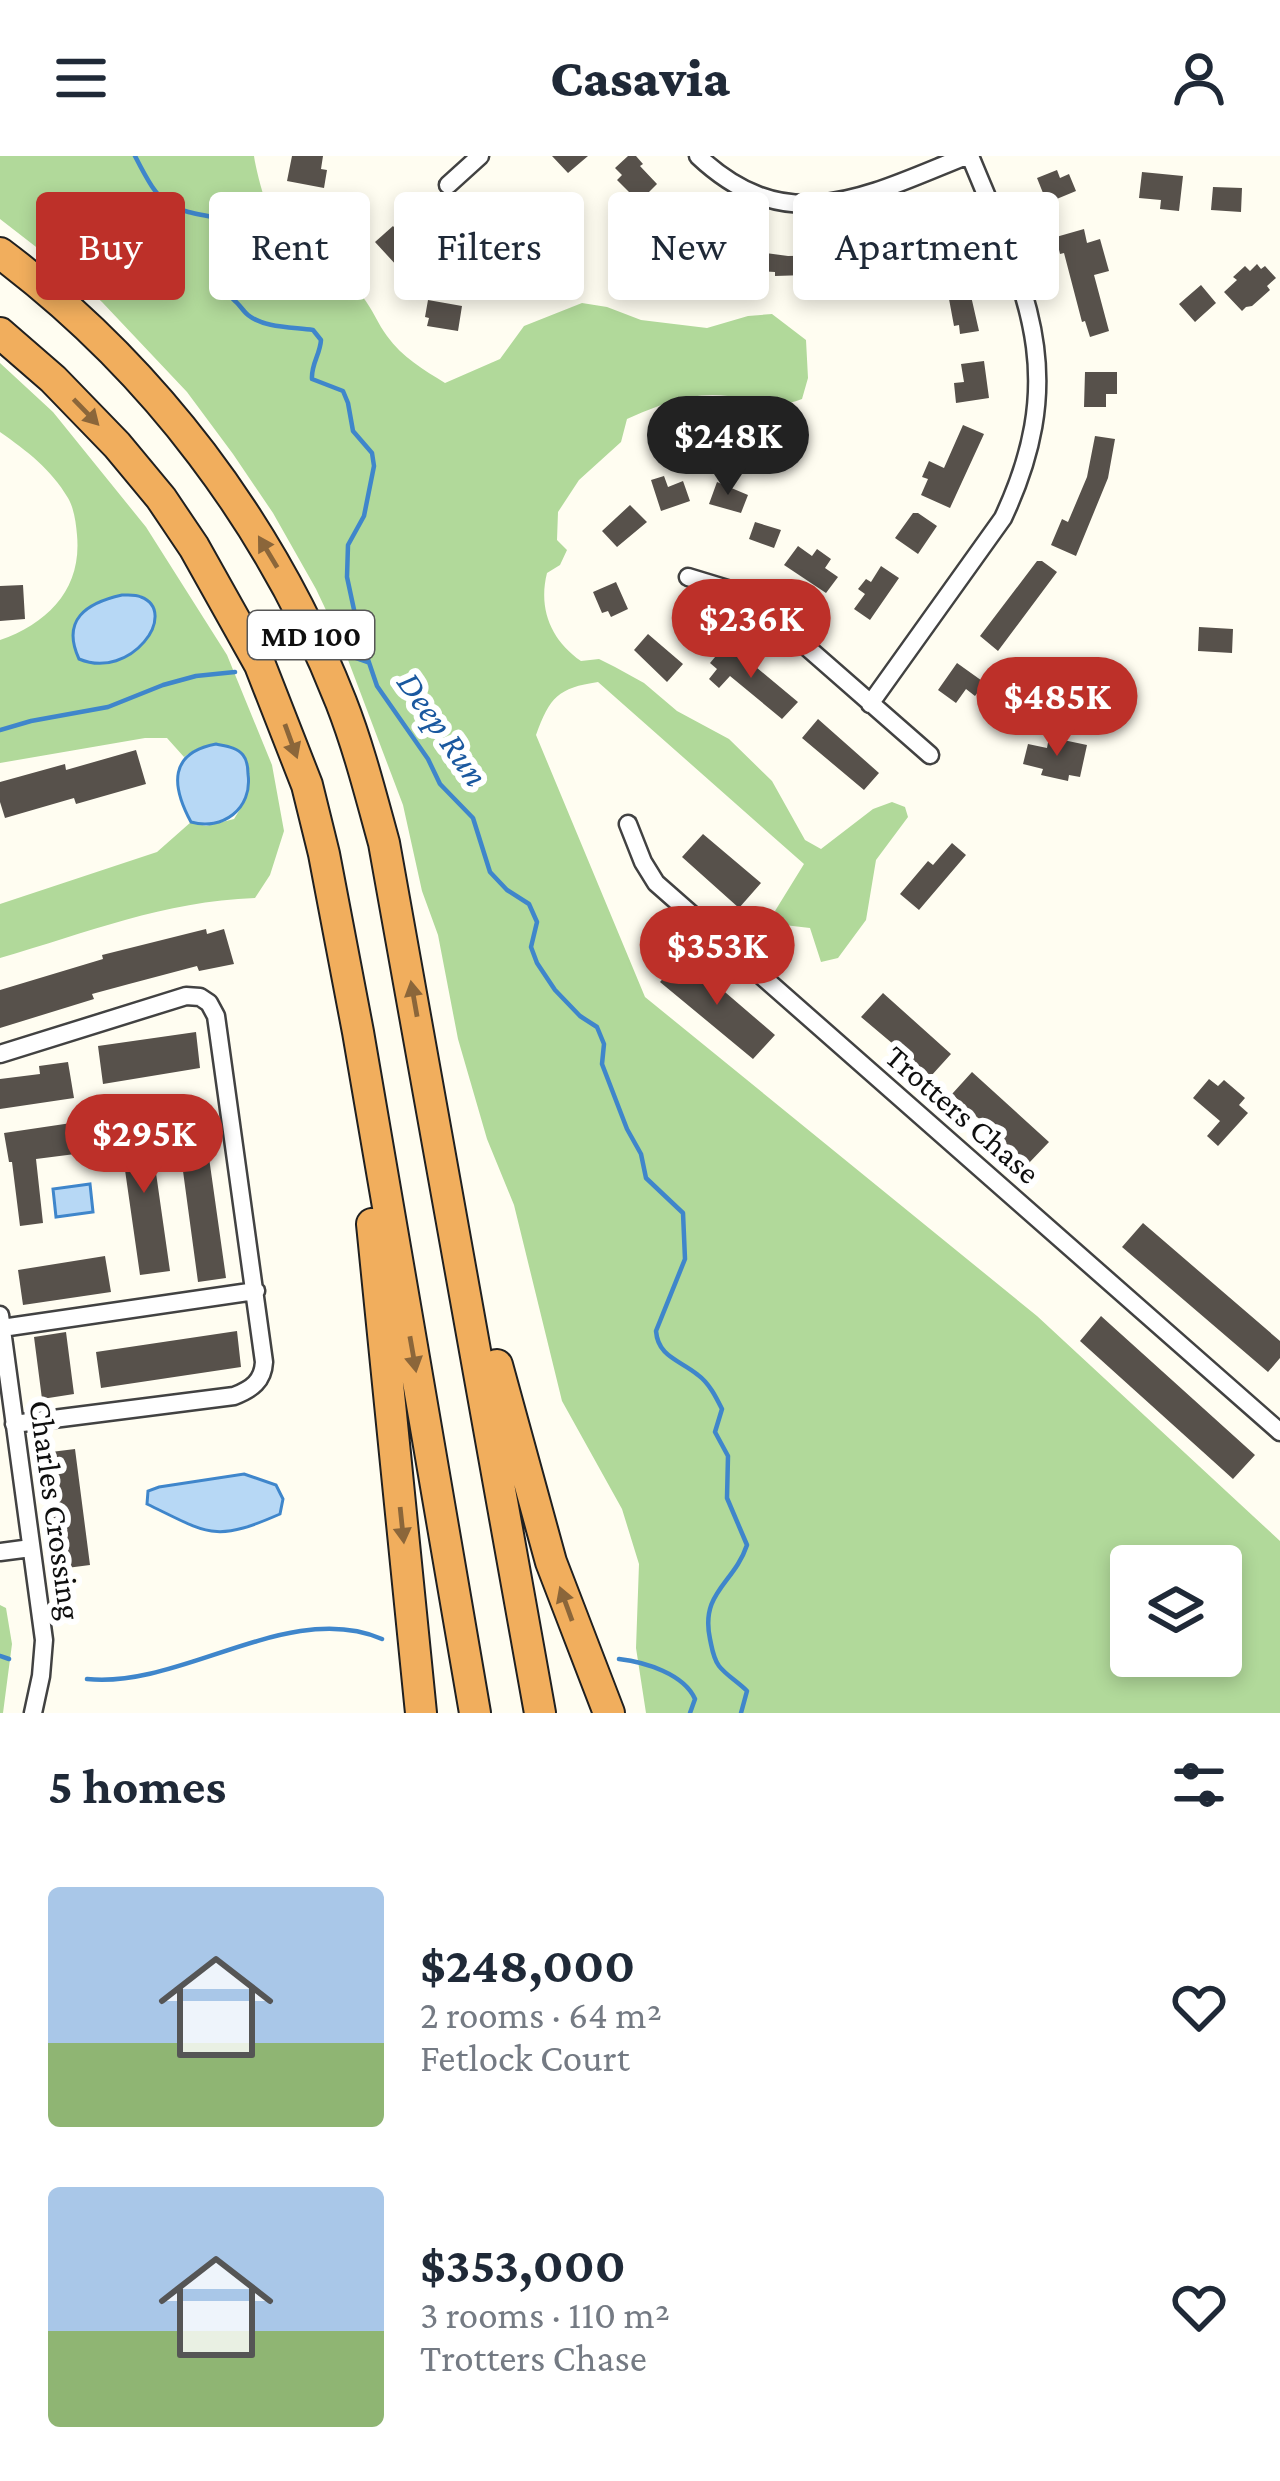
<!DOCTYPE html>
<html lang="en">
<head>
<meta charset="utf-8">
<style>
  body { margin:0; font-family:"Crimson Pro",serif; background:#f6f6f7; color:#1f2937; height:100vh; display:flex; flex-direction:column; font-size:45px; white-space:nowrap }
  * { box-sizing:border-box; margin:0 }
  p { font-size:39px; color:#747a83 }
  .icon { flex:none; width:66px; height:66px; fill:none; stroke:currentColor; stroke-width:2; stroke-linecap:round; stroke-linejoin:round }
  .map { position:relative; height:1557px; overflow:hidden }
  .sheet { display:flex; flex-direction:column; background:#fff; flex:1 }
  .sheet>* { flex:none }
  .banner { position:absolute; left:36px; top:36px; width:1209px; height:108px; display:flex; gap:24px }
  .buttons { position:absolute; left:1110px; top:1389px; display:grid; gap:24px }
  .buttons a { display:grid; place-items:center; width:132px; height:132px; border-radius:12px; background:#fff; box-shadow:0 6px 18px #0003; font-size:60px }
  .price { position:absolute; translate:-50% -102px; padding:0 27px; border-radius:42px; background:#bd3029; color:#fff; font-size:39px; line-height:78px; filter:drop-shadow(0 3px 6px #0008) }
  .price::after { content:''; position:absolute; left:50%; top:72px; width:36px; height:27px; margin-left:-18px; background:inherit; clip-path:polygon(0 0,100% 0,50% 100%) }
  .price.selected { background:#222; color:#fff }
  ul { padding:0; list-style:none }
  li { display:flex; align-items:center; gap:36px; height:300px; padding:0 48px }
  li span { display:grid; place-items:center; flex:none; width:336px; height:240px; border-radius:12px; color:#555 }
  li>.icon { margin-inline-start:auto }
  span .icon { width:144px; height:144px; fill:#fffc; stroke-width:1 }
  li b { font-size:51px }
  h2 { display:flex; justify-content:space-between; align-items:center; height:144px; padding:0 48px; font-size:51px }
  .pill { padding:0 42px; border-radius:12px; background:#fff; box-shadow:0 6px 18px #0003; font-size:42px; line-height:108px }
  .pill.selected { background:#bd3029; color:#fff }
  header { display:flex; justify-content:space-between; align-items:center; height:156px; padding:0 48px; background:#fff; font-size:54px; font-weight:800 }
  .map>svg:first-child { display:block }
</style>
</head>
<body>
<header><svg class="icon" aria-label="menu" viewBox="0 0 24 24"><path d="M4 6h16M4 12h16M4 18h16"/></svg>Casavia<svg class="icon" aria-label="person" viewBox="0 0 24 24"><circle cx="12" cy="8" r="4"/><path d="M4 21q1-7 8-7t8 7"/></svg></header>
<div class="map">
<svg width="1280" height="1557" viewBox="0 0 1280 1557">
  <rect width="100%" height="100%" fill="#fffdf1"/>
  <path fill="#b1d99a" fill-rule="evenodd" d="M0 0H254C257 21 274 83 290 95 313 114 342 118 362 140 372 152 378 168 387 180 402 201 424 214 445 227L500 203 524 170 582 147 607 151 641 164 707 172 748 160 772 158 806 184 808 222 802 243C775 254 755 243 728 240 691 235 659 249 627 263L621 286 579 324 558 356 557 384 567 394 560 409 547 417C538 453 551 484 581 505L599 503 615 511 644 527 677 555 729 583 772 625 805 684 821 693 873 653 892 646 905 651 908 661 876 704 866 764 838 802 821 806 810 772 784 769 775 755 804 708 598 526C558 532 550 541 536 579L645 841 1037 1160 1280 1385V1557H646L636 1492 639 1408 622 1353 562 1245 514 1049 487 983 458 883 438 779 422 735 403 649 342 488 316 433 273 357 233 298 187 236 102 146 71 118 0 63ZM1131 1410H1221V1500H1131Z
    M0 207 53 256 146 371 227 499 272 609 284 675 270 719 255 742C164 745 87 777 0 802V748L157 696 191 666 206 670 234 663 245 645 242 598C222 586 204 586 184 601L167 582H145L0 607V484C49 467 82 432 77 379 76 367 74 352 68 342 51 313 27 295 0 276Z
    M0 1449 6 1452 12 1488 3 1557H0Z"/>
  <path fill="#b7d8f5" stroke="#3f86cb" stroke-width="3" d="M122 439C128 439 135 438 141 441 180 456 131 525 79 503 61 464 86 447 122 439Z
    M216 588C225 590 237 591 243 599 247 604 248 612 248 618 253 653 222 675 191 666 171 629 169 597 216 588Z
    M90 1028 93 1056 56 1061 53 1033Z
    M244 1318 276 1329 283 1343 280 1358C214 1387 209 1378 147 1348L148 1335 159 1331Z"/>
  <g fill="none" stroke-linecap="round" stroke-linejoin="round">
    <path stroke="#3f86cb" stroke-width="4.5" d="M135 0C162 53 167 53 224 63L233 75C223 100 212 124 235 145 240 149 243 155 248 159 264 172 293 171 313 174L321 184C320 199 311 208 312 223L343 235 348 247 353 275 372 297 374 310 364 360 348 389 347 421 359 477 377 530 428 603 440 628 473 662 490 716 507 734 529 748 537 766 531 791 537 807 555 834 580 860 597 871 604 888 602 908 627 973 641 998 646 1022 683 1057 685 1103 656 1175C658 1201 680 1204 698 1219 709 1227 716 1241 722 1253L715 1276 728 1300 727 1342 747 1389C734 1428 700 1436 710 1483 712 1492 713 1502 719 1510 726 1519 738 1526 747 1535L741 1557
      M350 500 367 506
      M0 574 31 565 108 551 163 529 196 520 235 516
      M0 1500 9 1503
      M619 1503C645 1506 684 1518 695 1543L690 1557
      M87 1523C181 1533 290 1443 382 1483"/>
  </g>
  <path fill="#57514b" d="M292 0H323L321 13 327 14 324 32 287 25Z
    M552 0H588L568 17Z
    M628 0H636L643 8 640 10 657 28 639 46 617 24 622 19 615 12Z
    M1057 14 1060 22 1069 18 1076 35 1047 47 1037 22Z
    M1142 16 1183 20 1179 55 1160 53 1161 44 1139 42Z
    M1213 31 1242 32 1241 56 1211 54Z
    M537 41 557 63 522 95 504 76 527 55 525 52Z
    M672 43 687 56 685 59 696 68 682 84 662 67 666 62 660 57Z
    M941 51 960 100 940 109 932 90 927 92 922 79 931 75 924 59Z
    M393 70 399 77 402 74 419 93 398 111 375 86Z
    M1084 73 1087 87 1100 83 1109 115 1094 119 1109 175 1090 181 1085 165 1082 166 1064 97 1060 98 1056 81Z
    M713 74 743 89 728 117 713 109 717 102 702 94Z
    M880 86 887 104 862 115 854 97Z
    M481 90H486L499 113 470 129 458 108 466 103 464 100Z
    M758 96 788 100 837 99V118L775 120V116L757 115Z
    M1257 108 1261 113 1265 110 1276 122 1267 130 1270 134 1252 150 1246 151 1242 155 1224 136 1237 124 1233 121 1245 110 1250 115Z
    M1201 129 1216 147 1195 166 1179 148Z
    M971 140 979 175 960 178 959 169 954 170 949 143Z
    M428 144 462 150 458 175 427 170 429 162 425 161Z
    M984 205 989 242 956 247 954 227 964 226 961 208Z
    M1085 216H1117V238H1106V251H1084Z
    M963 269 984 278 950 352 921 339 928 323 922 321 929 305 944 312Z
    M1095 280 1115 283 1108 322 1076 400 1051 389 1062 363 1068 366 1087 321Z
    M664 320 668 331 683 325 690 345 661 355 651 324Z
    M717 326 748 339 741 357 709 348Z
    M630 349 647 366 617 391 602 375Z
    M913 357H918L937 370 918 398 895 382Z
    M755 366 781 374 774 392 749 383Z
    M798 390 812 400 817 393 831 403 825 412 838 421 826 437 784 409Z
    M1037 405H1042L1057 416 998 495 980 480Z
    M881 410 899 422 870 464 854 453 865 438 858 433 866 423 871 426Z
    M616 426 628 453 611 461 608 455 602 457 593 436Z
    M23 429 25 463 0 465V430Z
    M1199 471 1233 473 1232 497 1198 495Z
    M648 478 683 508 667 526 634 494Z
    M726 488 736 498 738 496 798 546 782 563 730 520 719 532 709 523 717 513 710 507Z
    M957 507 985 527 975 540 966 533 956 547 938 534Z
    M818 563 879 617 864 634 802 582Z
    M1049 581 1087 589 1080 621 1069 619 1068 625 1041 619 1043 613 1023 608 1028 588 1047 592Z
    M136 594 146 628 76 648 74 642 5 662 0 646V626L65 608 66 614Z
    M703 678 761 727 739 752 682 701Z
    M952 687 966 699 919 754 900 738 928 705 933 709Z
    M206 773 207 778 224 773 234 808 199 815 197 810 129 828 92 838 94 843 0 872V834L103 803 102 799Z
    M683 800 775 879 753 903 660 826Z
    M883 837 951 898 931 920 861 861Z
    M196 876 200 912 103 928 98 890Z
    M68 906 74 942 0 953V923L40 918 39 910Z
    M972 916 1049 986 1028 1008 952 938Z
    M1209 923 1218 930 1224 924 1245 942 1239 949 1248 957 1218 990 1207 980 1220 965 1193 942Z
    M202 952 226 1122 198 1126 175 956Z
    M148 961 170 1115 140 1119 118 965Z
    M78 966 83 997 36 1003 43 1067 20 1070 12 1006H9L4 977Z
    M1143 1067 1280 1185V1202L1268 1216 1122 1091Z
    M105 1100 111 1136 23 1149 18 1114Z
    M1101 1160 1255 1299 1233 1323 1080 1185Z
    M237 1175 241 1211 101 1232 96 1196Z
    M66 1176 74 1238 42 1243 34 1181Z
    M75 1293 90 1409 59 1413 43 1297Z"/>
  <g fill="none" stroke-linecap="round" stroke-linejoin="round">
    <g stroke="#424242" stroke-width="21">
      <path id="street" d="M698 0C788 85 868 39 966 0
        M448 29 480 0
        M688 421 734 435 753 444 930 599
        M870 548 1003 362C1071 217 1026 136 970 0
        M628 668 643 706 656 727 1280 1276
        M0 898 186 840 200 841 209 847 216 860 264 1206C263 1225 252 1233 234 1240L14 1268
        M0 1159 44 1484 41 1520 33 1557
        M2 1172 256 1135
        M0 1396 31 1392"/>
    </g>
    <g stroke="#202020" stroke-width="34">
      <path id="highway" d="M0 97C153 212 271 368 341 546 359 592 371 640 384 687L540 1557
        M0 177 53 223 117 289 161 342 194 391 260 509 307 629 324 698 358 876 475 1557
        M372 1068 421 1557
        M497 1209 551 1406 609 1557"/>
    </g>
    <use href="#street" stroke="#fff" stroke-width="16"/>
    <use href="#highway" stroke="#f1ae5d" stroke-width="30"/>
  </g>
  <defs><path id="oneway-solid" d="M-6-.8H1V-3.2L6.5 0L1 3.2V.8H-6Z" transform="scale(3)"/></defs>
  <g fill="#8b663a">
    <use href="#oneway-solid" transform="translate(86 256) rotate(46)"/>
    <use href="#oneway-solid" transform="translate(268 396) rotate(-121)"/>
    <use href="#oneway-solid" transform="translate(291 585) rotate(70)"/>
    <use href="#oneway-solid" transform="translate(414 843) rotate(-100)"/>
    <use href="#oneway-solid" transform="translate(413 1198) rotate(80)"/>
    <use href="#oneway-solid" transform="translate(402 1369) rotate(84)"/>
    <use href="#oneway-solid" transform="translate(566 1448) rotate(-110)"/>
  </g>
  <g text-anchor="middle" dominant-baseline="central" stroke-width="12" stroke-linejoin="round" paint-order="stroke">
    <rect fill="#fff" stroke="#575757" stroke-width="3" x="248" y="455" width="126" height="48" rx="9"/>
    <g font-size="30" font-weight="bold" fill="#0f0f0f">
      <text x="311" y="479">MD 100</text>
    </g>
    <g font-size="33" fill="#0f0f0f" stroke="#fff">
      <text transform="translate(963 958) rotate(41)">Trotters Chase</text>
      <text transform="translate(56 1354) rotate(82)">Charles Crossing</text>
    </g>
    <g font-size="36" font-style="italic" fill="#1a589f" stroke="#fff">
      <text transform="translate(443 573) rotate(55)">Deep Run</text>
    </g>
  </g>
</svg>
<div class="buttons">
<a><svg class="icon" aria-label="layers" viewBox="0 0 24 24"><path d="M12 4l9 5-9 5-9-5zM3 14l9 5 9-5"/></svg></a>
</div>
<b class="price selected" style="left:728px;top:342px">$248K</b>
<b class="price" style="left:751px;top:525px">$236K</b>
<b class="price" style="left:1057px;top:603px">$485K</b>
<b class="price" style="left:717px;top:852px">$353K</b>
<b class="price" style="left:144px;top:1040px">$295K</b>
<div class="banner">
<a class="pill selected">Buy</a>
<a class="pill">Rent</a>
<a class="pill">Filters</a>
<a class="pill">New</a>
<a class="pill">Apartment</a>
</div>
</div>
<section class="sheet">
<h2>5 homes<svg class="icon" aria-label="filters" viewBox="0 0 24 24"><path d="M4 7h16M4 17h16"/><circle cx="9" cy="7" r="2"/><circle cx="15" cy="17" r="2"/></svg></h2>
<ul>
<li><span style="background:linear-gradient(#a9c7e8 65%,#8fb573 0)"><svg class="icon" aria-label="home" viewBox="0 0 24 24"><path d="M3 11l9-7 9 7M6 9v11h12V9"/></svg></span><div><b>$248,000</b><p>2 rooms · 64 m²</p><p>Fetlock Court</p></div><svg class="icon" aria-label="heart" viewBox="0 0 24 24"><path d="M12 20l-8-8c-3-5 5-10 8-4 3-6 11-1 8 4z"/></svg></li>
<li><span style="background:linear-gradient(#a9c7e8 60%,#8fb573 0)"><svg class="icon" aria-label="home" viewBox="0 0 24 24"><path d="M3 11l9-7 9 7M6 9v11h12V9"/></svg></span><div><b>$353,000</b><p>3 rooms · 110 m²</p><p>Trotters Chase</p></div><svg class="icon" aria-label="heart" viewBox="0 0 24 24"><path d="M12 20l-8-8c-3-5 5-10 8-4 3-6 11-1 8 4z"/></svg></li>
</ul>
</section>
</body>
</html>
